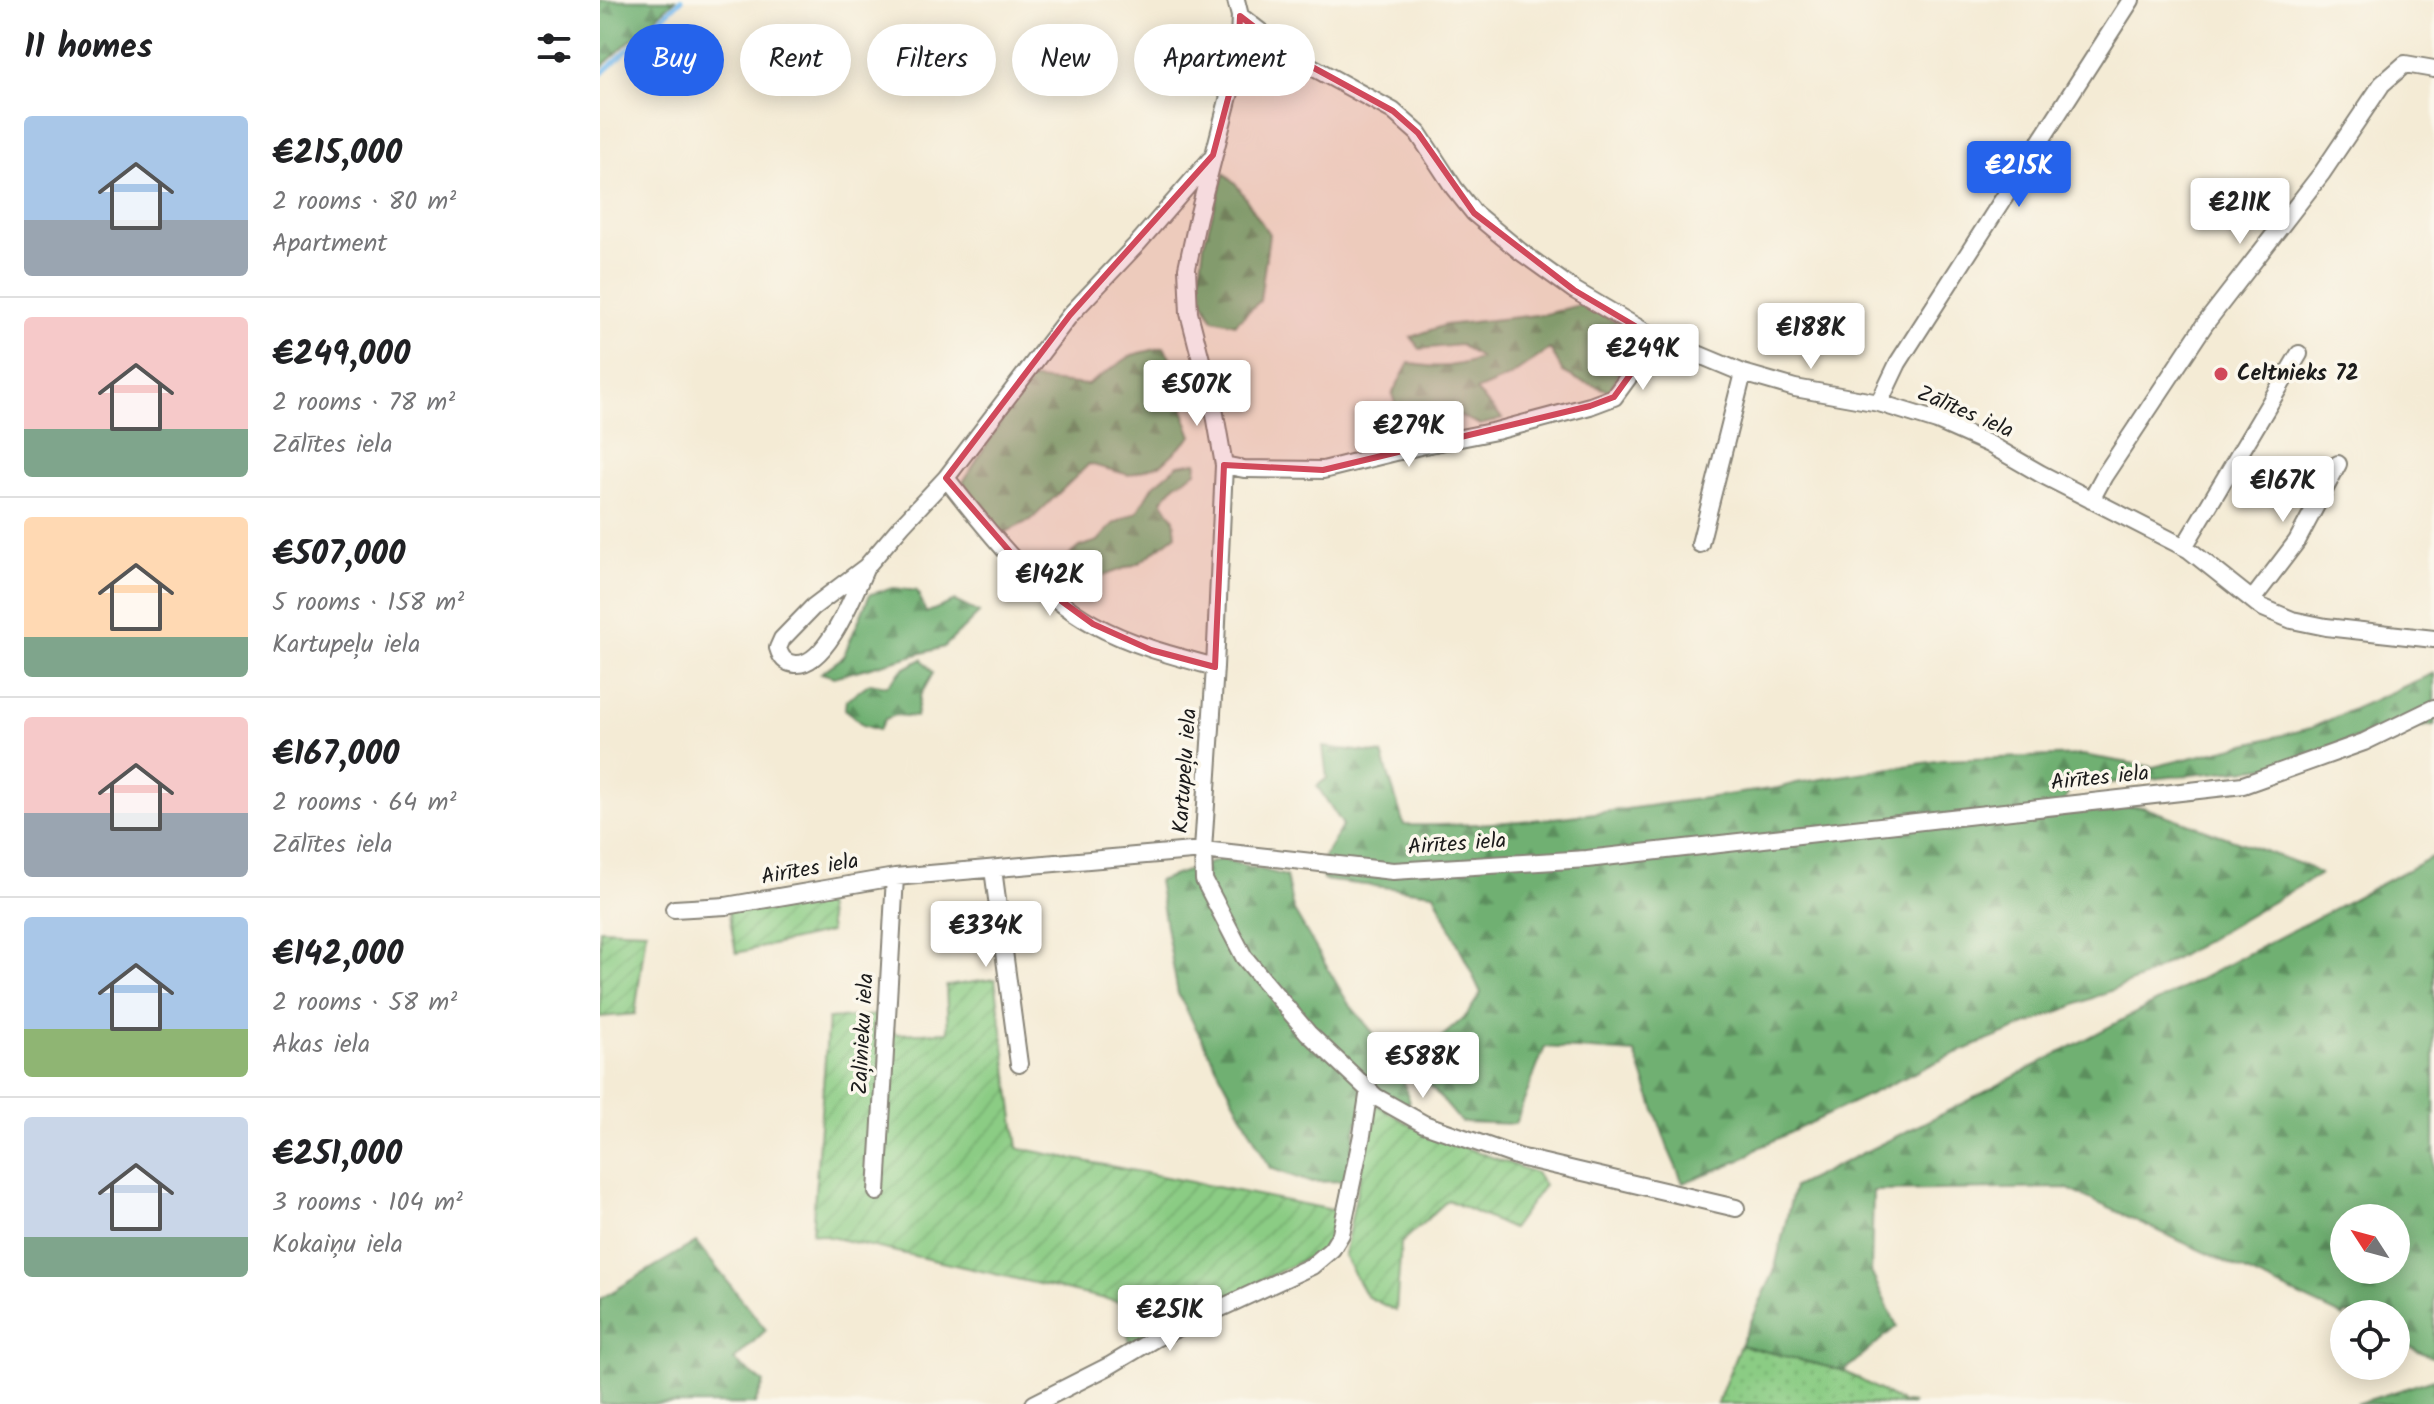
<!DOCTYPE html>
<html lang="en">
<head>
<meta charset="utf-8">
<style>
  body { margin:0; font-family:Kalam,sans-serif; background:#f6f6f6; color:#202124; height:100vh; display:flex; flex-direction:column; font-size:30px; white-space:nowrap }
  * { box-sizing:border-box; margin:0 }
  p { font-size:26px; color:#757577 }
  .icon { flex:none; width:44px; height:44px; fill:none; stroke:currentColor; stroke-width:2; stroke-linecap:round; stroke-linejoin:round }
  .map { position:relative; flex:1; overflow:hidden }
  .details { display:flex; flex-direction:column; background:#fff; width:600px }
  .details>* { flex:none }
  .banner { position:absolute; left:24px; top:24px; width:760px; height:72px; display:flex; gap:16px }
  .needle { width:52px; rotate:306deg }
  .controls { position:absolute; left:1730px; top:1204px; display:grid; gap:16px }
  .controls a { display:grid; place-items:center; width:80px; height:80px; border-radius:50%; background:#fff; box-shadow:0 4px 20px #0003; font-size:40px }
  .price { position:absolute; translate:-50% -68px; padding:0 18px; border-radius:8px; background:#fff; color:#222; font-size:26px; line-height:52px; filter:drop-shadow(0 2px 4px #0008) }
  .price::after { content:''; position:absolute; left:50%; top:48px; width:24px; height:18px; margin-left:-12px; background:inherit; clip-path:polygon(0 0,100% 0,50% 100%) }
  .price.current { background:#2563eb; color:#fff }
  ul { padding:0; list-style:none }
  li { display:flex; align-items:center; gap:24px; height:200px; padding:0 24px }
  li+li { border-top:2px solid #e0e0e0 }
  li span { display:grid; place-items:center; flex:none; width:224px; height:160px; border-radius:8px; color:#555 }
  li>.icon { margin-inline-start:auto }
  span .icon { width:96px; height:96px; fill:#fffc; stroke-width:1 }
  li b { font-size:34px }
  h2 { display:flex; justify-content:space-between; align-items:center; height:96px; padding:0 24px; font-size:34px }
  .chip { padding:0 28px; border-radius:36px; background:#fff; box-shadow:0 4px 20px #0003; font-size:28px; line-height:72px }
  .chip.current { background:#2563eb; color:#fff }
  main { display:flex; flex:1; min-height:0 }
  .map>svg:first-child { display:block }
</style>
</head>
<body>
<main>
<section class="details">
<h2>11 homes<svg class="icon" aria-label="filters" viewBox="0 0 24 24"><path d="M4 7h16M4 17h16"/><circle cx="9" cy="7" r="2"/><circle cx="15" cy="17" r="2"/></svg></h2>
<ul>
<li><span style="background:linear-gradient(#a9c7e8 65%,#9aa5b1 0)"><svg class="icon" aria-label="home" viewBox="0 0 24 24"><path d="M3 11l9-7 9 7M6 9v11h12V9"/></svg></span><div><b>€215,000</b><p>2 rooms · 80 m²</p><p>Apartment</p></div></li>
<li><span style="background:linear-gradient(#f6c9c9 70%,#7fa58c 0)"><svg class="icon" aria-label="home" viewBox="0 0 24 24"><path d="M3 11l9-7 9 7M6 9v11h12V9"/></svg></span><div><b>€249,000</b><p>2 rooms · 78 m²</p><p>Zālītes iela</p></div></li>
<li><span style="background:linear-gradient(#ffd9b3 75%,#7fa58c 0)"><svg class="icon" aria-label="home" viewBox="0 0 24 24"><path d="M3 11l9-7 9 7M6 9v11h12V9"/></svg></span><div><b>€507,000</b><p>5 rooms · 158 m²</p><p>Kartupeļu iela</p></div></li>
<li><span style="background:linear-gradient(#f6c9c9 60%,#9aa5b1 0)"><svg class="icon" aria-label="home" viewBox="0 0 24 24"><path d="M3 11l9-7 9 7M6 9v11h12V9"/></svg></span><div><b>€167,000</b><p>2 rooms · 64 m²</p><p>Zālītes iela</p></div></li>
<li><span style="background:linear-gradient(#a9c7e8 70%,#8fb573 0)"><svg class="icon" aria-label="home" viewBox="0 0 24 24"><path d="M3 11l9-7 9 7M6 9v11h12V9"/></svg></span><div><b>€142,000</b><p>2 rooms · 58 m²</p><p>Akas iela</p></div></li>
<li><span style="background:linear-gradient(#c9d6e8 75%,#7fa58c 0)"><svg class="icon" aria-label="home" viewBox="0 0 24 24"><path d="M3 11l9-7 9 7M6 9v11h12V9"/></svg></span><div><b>€251,000</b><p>3 rooms · 104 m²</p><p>Kokaiņu iela</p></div></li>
</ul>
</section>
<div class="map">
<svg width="1834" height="1404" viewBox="0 0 1834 1404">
  <defs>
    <pattern id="grass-dots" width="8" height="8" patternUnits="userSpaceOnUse" patternTransform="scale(2)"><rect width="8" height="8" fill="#8bcc84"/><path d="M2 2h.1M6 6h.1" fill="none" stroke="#77af71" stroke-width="1.8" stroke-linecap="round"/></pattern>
    <pattern id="forest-firs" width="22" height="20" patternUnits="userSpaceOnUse" patternTransform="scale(2)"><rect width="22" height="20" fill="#70b072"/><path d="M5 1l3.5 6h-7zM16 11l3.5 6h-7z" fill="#5b8e5d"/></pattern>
    <pattern id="garden-furrows" width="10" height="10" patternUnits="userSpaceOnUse" patternTransform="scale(2)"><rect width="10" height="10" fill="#8bcc84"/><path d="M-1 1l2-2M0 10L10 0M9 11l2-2" fill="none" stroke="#77af71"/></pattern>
  </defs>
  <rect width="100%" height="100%" fill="#fbf7ec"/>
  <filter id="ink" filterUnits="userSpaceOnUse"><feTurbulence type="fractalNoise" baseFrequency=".0125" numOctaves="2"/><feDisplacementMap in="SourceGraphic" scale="16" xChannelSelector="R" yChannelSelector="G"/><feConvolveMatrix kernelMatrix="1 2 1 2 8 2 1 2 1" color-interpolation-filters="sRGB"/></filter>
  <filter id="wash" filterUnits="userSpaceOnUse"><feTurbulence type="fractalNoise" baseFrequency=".006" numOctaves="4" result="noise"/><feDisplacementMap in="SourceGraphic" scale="32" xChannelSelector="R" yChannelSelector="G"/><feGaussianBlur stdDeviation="1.8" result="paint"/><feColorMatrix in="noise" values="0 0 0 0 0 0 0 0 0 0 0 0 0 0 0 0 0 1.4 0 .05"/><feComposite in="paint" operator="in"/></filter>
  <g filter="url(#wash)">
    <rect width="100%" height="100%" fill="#f4ebd5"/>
    <path fill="url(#grass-dots)" stroke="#547450" stroke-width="2" d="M1140 1345 1244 1371 1303 1403 1314 1404H1117Z"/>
    <path fill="url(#forest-firs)" stroke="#466647" stroke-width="2" fill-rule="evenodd" d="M0 0H75L0 68Z
      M624 173 636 184 669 234 660 301 635 324 613 319 598 291 604 243Z
      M983 304 1037 334 1010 391 978 380 963 372 950 349 909 377 876 391 903 419 880 425 849 411 816 428 800 419 792 394 809 363C834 369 856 368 880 358L860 345 820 349 811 337 845 325 945 314Z
      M564 347 577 369 586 420 592 436 562 464 529 475 489 464 431 520 402 534 363 482 428 379 487 385 532 355Z
      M597 462 596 472 576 484 562 500 574 519 576 535 539 563 473 587 459 564 479 547 498 541 513 524 537 512 552 487 578 465Z
      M294 588 317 591 326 613 355 601 379 613 344 647 234 677 221 673 243 657 270 594Z
      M322 659 333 673 320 696 316 717 296 715 285 719 279 730 263 725 245 709 246 700 270 683 287 686 303 669Z
      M1834 673V725L1763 736 1670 767 1470 787 1464 804 1543 807 1706 866 1720 874 1542 978 1347 1057 1160 1147 1141 1160 1083 1183 1069 1151 1035 1053 945 1047 915 1124 861 1122 811 1063 866 1016 881 993 834 893 723 880 721 862 743 825 717 786 727 778 723 747 782 754 804 825C929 828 1055 804 1178 788L1196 783 1343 760 1483 755 1553 767 1711 728Z
      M1834 856V1358L1796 1341V1314H1744V1317L1466 1188 1273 1191 1271 1272 1297 1326 1244 1371 1140 1345 1174 1272 1194 1187 1366 1102ZM1744 1218H1796V1270H1744Z
      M621 859 686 876 693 909 748 1003 798 1062 810 1102 758 1120 745 1181 709 1182 670 1168 578 994 558 881Z
      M96 1242 166 1330 134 1360 164 1383 155 1404H0V1299Z
      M1834 1379V1404H1756Z"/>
    <path fill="url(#garden-furrows)" stroke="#547450" stroke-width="2" d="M225 898 230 932 136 953 128 909Z
      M0 929 46 931 35 1014 0 1017Z
      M395 979 418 1148 738 1211 725 1249 531 1345 519 1302 212 1233 228 1019 279 1015 296 1034 348 1032 346 986Z
      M774 1104 825 1133 936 1173 944 1185 912 1229 848 1200 801 1243 796 1311 766 1296 744 1256Z"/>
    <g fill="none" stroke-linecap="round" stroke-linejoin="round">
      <path stroke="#7dbff2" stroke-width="5" d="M0 75 81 0"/>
    </g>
  </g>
  <g filter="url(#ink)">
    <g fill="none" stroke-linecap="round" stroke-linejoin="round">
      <g stroke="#888478" stroke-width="20">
        <path id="minor" d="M636 0 640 16 638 61 598 217 587 268 589 313 615 414 624 465 615 667 603 850 604 880 644 957 708 1033 776 1097 824 1124 919 1157 1136 1208
          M640 16 692 56 793 111 818 133 854 188 874 213 921 252 974 290 1047 333 1143 373 1195 388 1279 403 1337 421 1389 444 1441 474 1588 549 1661 607 1692 620 1726 627 1834 639
          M1279 403 1298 363 1531 0
          M624 465 644 469 723 470 820 446 896 431 990 406 1014 397 1038 364 1047 333
          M346 478C388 531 433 591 493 624 531 645 574 656 615 667
          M1491 500 1504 476 1605 324 1722 173 1782 84 1805 64 1834 69
          M1100 544 1143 373
          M1584 547 1699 354
          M266 567C255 591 227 667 195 664 185 663 181 658 178 648L182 639 213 607 266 567 302 525 346 478 470 315 538 243 610 160
          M1652 600 1697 541 1738 464
          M393 869 419 1064
          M74 909 126 906 295 877 603 850 793 871 987 859 1643 785 1764 742 1834 708
          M277 1192 295 877
          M434 1404 509 1366 556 1338 712 1266 732 1249 741 1234 762 1135 769 1089"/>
      </g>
      <use href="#minor" stroke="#fff" stroke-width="16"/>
    </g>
  </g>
  <path fill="#d1495b" fill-opacity="0.2" stroke="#d1495b" stroke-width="6" stroke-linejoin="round" d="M640 16 692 56 793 111 818 133 874 213 974 290 1047 333 1038 364 1014 397 990 406 723 470 624 465 615 667 551 650 493 624 438 584 346 478 470 315 613 155 638 61Z"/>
  <circle fill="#d1495b" stroke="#fbf7ec" stroke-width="3" cx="1621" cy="374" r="8"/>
  <g text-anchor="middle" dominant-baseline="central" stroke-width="7" stroke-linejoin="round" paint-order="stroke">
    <g font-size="22" font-weight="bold" fill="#1c1c1c" stroke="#fbf7ec" text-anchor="start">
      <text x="1637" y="374">Celtnieks 72</text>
    </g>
    <g font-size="22" fill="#1c1c1c" stroke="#fbf7ec">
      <text transform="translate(1365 413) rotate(23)">Zālītes iela</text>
      <text transform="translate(586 771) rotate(-86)">Kartupeļu iela</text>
      <text transform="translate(1500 779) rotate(-6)">Airītes iela</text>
      <text transform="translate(857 845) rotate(-4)">Airītes iela</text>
      <text transform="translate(210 870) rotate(-10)">Airītes iela</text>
      <text transform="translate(264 1034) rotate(-87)">Zaļinieku iela</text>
    </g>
  </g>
</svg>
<div class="controls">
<a><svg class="needle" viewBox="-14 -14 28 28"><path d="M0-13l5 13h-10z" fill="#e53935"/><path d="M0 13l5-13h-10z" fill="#757577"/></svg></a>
<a><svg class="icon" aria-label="locate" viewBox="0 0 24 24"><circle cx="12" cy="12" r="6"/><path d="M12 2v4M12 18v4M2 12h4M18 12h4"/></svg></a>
</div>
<b class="price current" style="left:1419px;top:209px">€215K</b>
<b class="price" style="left:1640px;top:246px">€211K</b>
<b class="price" style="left:1211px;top:371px">€188K</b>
<b class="price" style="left:1043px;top:392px">€249K</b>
<b class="price" style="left:597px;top:428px">€507K</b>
<b class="price" style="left:809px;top:469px">€279K</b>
<b class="price" style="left:1683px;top:524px">€167K</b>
<b class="price" style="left:450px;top:618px">€142K</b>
<b class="price" style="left:386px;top:969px">€334K</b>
<b class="price" style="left:823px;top:1100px">€588K</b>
<b class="price" style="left:570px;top:1353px">€251K</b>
<div class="banner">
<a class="chip current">Buy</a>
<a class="chip">Rent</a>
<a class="chip">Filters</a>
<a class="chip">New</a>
<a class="chip">Apartment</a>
</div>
</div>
</main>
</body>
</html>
